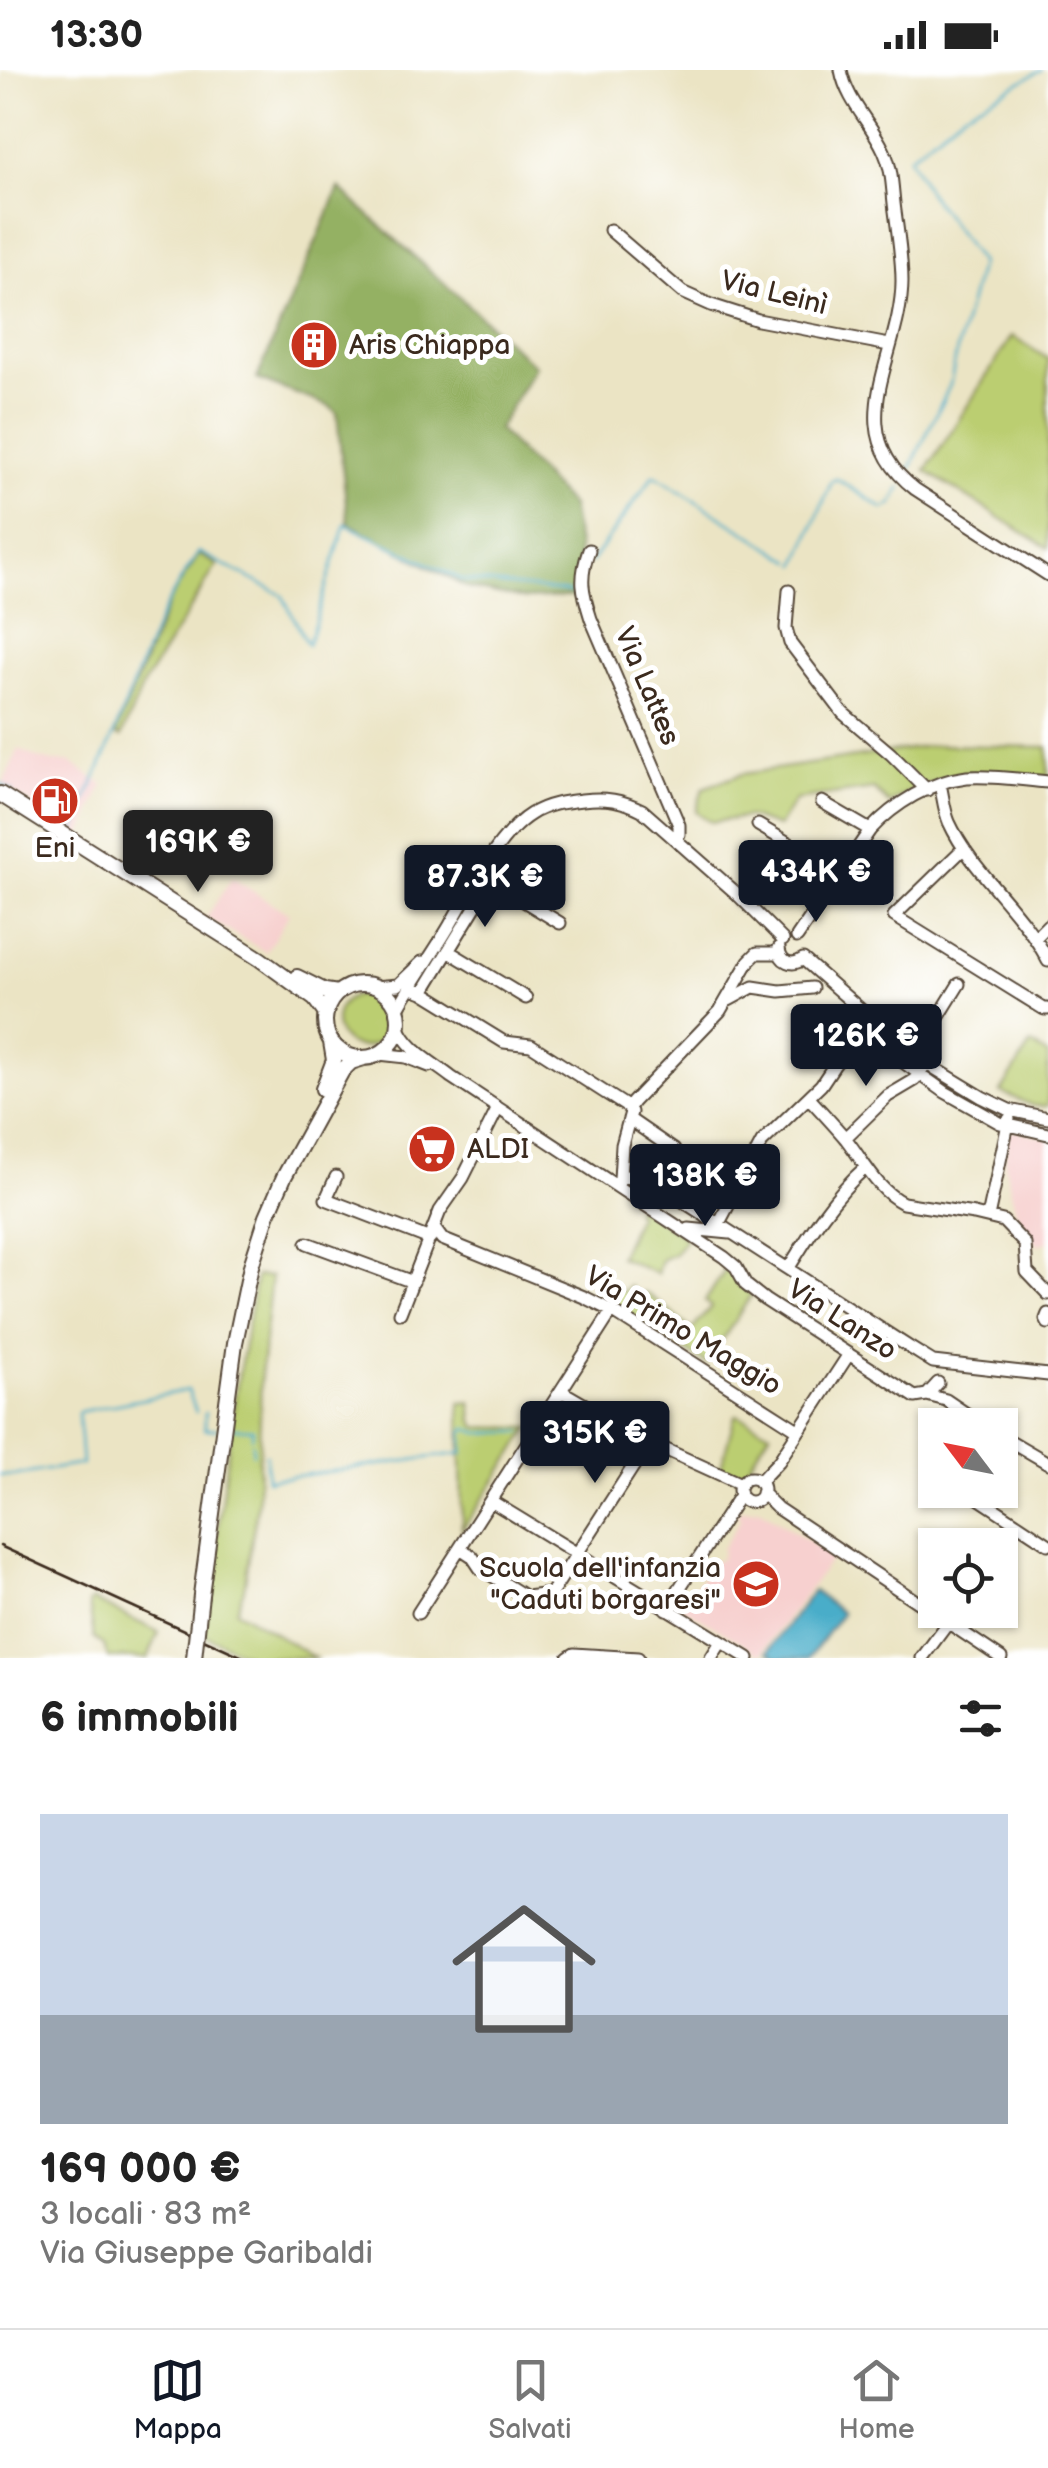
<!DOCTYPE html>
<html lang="it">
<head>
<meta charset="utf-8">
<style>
  body { margin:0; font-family:"Balsamiq Sans",sans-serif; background:#f6f6f6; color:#222; height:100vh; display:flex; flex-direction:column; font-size:38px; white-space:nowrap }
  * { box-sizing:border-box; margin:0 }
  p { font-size:32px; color:#767676 }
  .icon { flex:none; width:55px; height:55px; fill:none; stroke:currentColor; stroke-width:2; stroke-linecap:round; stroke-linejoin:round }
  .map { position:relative; height:1588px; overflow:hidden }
  .side { display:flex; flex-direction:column; background:#fff; flex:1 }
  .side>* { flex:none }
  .needle { width:65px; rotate:302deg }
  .tools { position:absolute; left:918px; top:1338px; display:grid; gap:20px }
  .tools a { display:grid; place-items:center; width:100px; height:100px; border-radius:0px; background:#fff; box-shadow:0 2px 8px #0004; font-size:50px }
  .price { position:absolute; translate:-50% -85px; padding:0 22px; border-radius:10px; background:#111827; color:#fff; font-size:32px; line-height:65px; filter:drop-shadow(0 2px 5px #0008) }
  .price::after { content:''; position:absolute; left:50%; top:60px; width:30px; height:22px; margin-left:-15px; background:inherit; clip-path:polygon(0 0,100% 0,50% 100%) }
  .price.on { background:#222; color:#fff }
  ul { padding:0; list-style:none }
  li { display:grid; align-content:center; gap:20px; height:530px; padding:0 40px }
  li+li { border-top:2px solid #e0e0e0 }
  li span { display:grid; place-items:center; height:310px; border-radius:0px; color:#555 }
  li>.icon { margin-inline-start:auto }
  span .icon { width:180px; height:180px; fill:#fffc; stroke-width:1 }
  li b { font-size:42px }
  h2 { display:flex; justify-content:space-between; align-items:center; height:120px; padding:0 40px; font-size:42px }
  .status { display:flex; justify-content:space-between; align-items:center; height:70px; padding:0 50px; background:#fff; direction:ltr }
  .status svg { height:28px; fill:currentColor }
  .tabs { display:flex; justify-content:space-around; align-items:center; height:140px; border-top:2px solid #e0e0e0; background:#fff; font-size:28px; color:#767676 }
  .tabs a { display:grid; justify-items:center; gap:5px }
  .tabs .on { color:#111827 }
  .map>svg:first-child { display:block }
</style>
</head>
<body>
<div class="status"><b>13:30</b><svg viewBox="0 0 49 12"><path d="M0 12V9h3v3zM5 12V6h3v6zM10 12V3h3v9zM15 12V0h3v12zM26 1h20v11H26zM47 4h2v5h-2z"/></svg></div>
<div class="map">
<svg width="1048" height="1588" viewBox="0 0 1048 1588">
  <rect width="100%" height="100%" fill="#fff"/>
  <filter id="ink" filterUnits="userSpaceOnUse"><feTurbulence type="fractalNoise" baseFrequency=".01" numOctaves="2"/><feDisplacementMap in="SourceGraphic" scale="20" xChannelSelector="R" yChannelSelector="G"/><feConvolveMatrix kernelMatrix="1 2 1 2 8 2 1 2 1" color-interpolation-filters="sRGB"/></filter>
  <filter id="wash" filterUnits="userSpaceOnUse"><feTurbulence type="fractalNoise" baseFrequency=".0048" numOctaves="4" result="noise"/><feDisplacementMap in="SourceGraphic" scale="40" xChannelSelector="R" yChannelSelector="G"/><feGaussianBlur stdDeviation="2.25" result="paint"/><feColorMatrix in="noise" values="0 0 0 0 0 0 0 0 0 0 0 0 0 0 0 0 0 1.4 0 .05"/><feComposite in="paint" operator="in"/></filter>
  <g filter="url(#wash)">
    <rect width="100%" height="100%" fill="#ebe4c4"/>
    <path fill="#f7d0cf" d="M19 679 37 688 53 692H70L103 715 81 766 2 715Z
      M232 808 289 844 266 882 206 848Z
      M1013 1060 1048 1068V1172L1041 1174H1037L1021 1159 1013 1130 1005 1095 1008 1064Z
      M760 1439 833 1487 761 1584 682 1537 713 1491 720 1490 723 1484 722 1479 741 1448 737 1444 740 1440Z"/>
    <path fill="#bbce71" stroke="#7b7c48" stroke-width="2.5" d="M1012 266 1048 289V478L926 401Z
      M199 484 217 495 144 613 121 667 115 665 168 533C177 516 189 501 199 484Z
      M936 675 1048 677V708L966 703 915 718 889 734 874 719 795 730 778 757 749 747 711 752 696 742 703 718 742 704Z
      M336 951a26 26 0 1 1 52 0a26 26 0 1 1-52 0Z
      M1031 974 1048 985V1036H1033L1001 1022Z
      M637 1135 686 1168 674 1184 661 1190 657 1204 619 1187 638 1145 634 1140Z
      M727 1197C737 1207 740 1217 752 1224L707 1294 600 1226 607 1213 623 1222 629 1216 640 1226 644 1222 648 1224 692 1260 711 1237 705 1231Z
      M256 1206 271 1207 261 1302 258 1430 244 1519 236 1540 315 1588H253L204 1565 235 1326Z
      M471 1332 473 1350 477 1357 530 1358 462 1460 460 1333Z
      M737 1345 770 1362 740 1409 720 1400 735 1346Z
      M92 1530 159 1562 148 1588H108L104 1575 94 1568 89 1533Z"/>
    <path fill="#94b163" stroke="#686e40" stroke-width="2.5" d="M339 118 535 296 498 359 571 436 578 476 579 526 525 529 468 518 348 453 337 343 329 336 257 309Z"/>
    <path fill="#49adc9" stroke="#426c74" stroke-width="2.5" d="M813 1521 842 1543 809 1588H778L768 1581Z"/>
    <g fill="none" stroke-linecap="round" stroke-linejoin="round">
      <path stroke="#49adc9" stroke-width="2.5" d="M908 403 950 315 957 280 980 193 927 120 909 87 963 43 1042 0
        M591 492 654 405 792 491
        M797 495 832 411 837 409 884 439 892 434 901 417
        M0 713 12 721
        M74 761C79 752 80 742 84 733 113 675 131 614 157 555 168 528 184 506 199 482L282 525 308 575 345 454 462 510 575 523
        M205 1343V1359H217
        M232 1358 253 1359 252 1367
        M252 1373 253 1384
        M266 1385 267 1410 463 1383V1362L466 1358 479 1363 523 1362
        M0 1405 12 1406 82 1394 78 1342 188 1320 196 1342"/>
    </g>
  </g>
  <g filter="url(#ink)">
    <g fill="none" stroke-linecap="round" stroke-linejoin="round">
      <g stroke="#554637" stroke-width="15">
        <path id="minor" d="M841 0C847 32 871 52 884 81 893 100 892 121 895 141 898 164 902 188 902 211 902 285 837 359 915 419L1048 505
          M610 160 682 222 711 235 758 250 889 275
          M589 480C579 508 582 521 591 549L679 755V764L677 769
          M789 521 786 558 790 573 843 643 891 684 927 720
          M940 714C943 726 944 740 949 752 973 804 1023 840 1048 891
          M822 732 870 760
          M758 755 839 803
          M964 778 894 846 1044 939H1048
          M491 811 560 853
          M797 867 870 760C894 734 931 711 967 707 993 705 1022 710 1048 712
          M1036 867 1048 855
          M779 878C780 892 792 897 803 889
          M448 881 526 928
          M803 889 877 954 926 993 982 1027 1009 1040 1048 1048
          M375 917 398 915 422 892
          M412 918 423 922 504 972 531 975 629 1038
          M423 922 491 811 494 800 490 789
          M729 930 753 917 780 921 812 918
          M397 940C413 911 433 884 450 855 469 822 498 764 531 744 547 734 564 732 582 730 605 727 622 730 642 740L735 822 783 870
          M398 955C406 979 432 992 451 1007L724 1187 736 1197 746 1215 765 1230 915 1327 927 1325 938 1313
          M865 965 945 1022 1000 1053 1048 1064
          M379 984 406 987 429 996
          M918 986 925 969 959 914
          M809 1028C821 1041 834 1055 846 1069 864 1092 877 1120 903 1133L974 1144 1003 1151 1025 1174 1027 1202 1048 1224
          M629 1049 674 1080 677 1086 665 1112 670 1123 909 1277 933 1292 1048 1305
          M845 1068 888 1026 915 1010 923 998
          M336 1107 326 1129 430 1169
          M620 1109 627 1106 654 1122 670 1123
          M617 1116 620 1109 622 1075 631 1042 629 1038 633 1032 720 941 749 891 757 883H779
          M988 1147 1009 1049
          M719 1153 762 1072 821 1015 835 994 848 979 877 954
          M434 1158 442 1169 584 1227 612 1241 798 1360
          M689 1159 730 1163
          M307 1173 413 1212
          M788 1199C810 1163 834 1125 866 1097
          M400 1243 440 1141 463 1108 498 1038
          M1048 1244 1046 1249 1048 1253
          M561 1321 649 1372 741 1414
          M927 1325 946 1330 983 1355
          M1000 1365 1048 1393
          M739 1420a12 12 0 1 1 24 0a12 12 0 1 1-24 0Z
          M759 1412 779 1391 849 1284
          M966 1420 1048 1474
          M762 1423 777 1438 1001 1588
          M491 1431 748 1588
          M460 1478 472 1486 480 1498 526 1527 551 1524 649 1372
          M666 1539 740 1425
          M418 1543 612 1241
          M568 1588 574 1584 638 1588
          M711 1588 721 1572
          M922 1588 948 1553"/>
      </g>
      <g stroke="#554637" stroke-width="18">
        <path id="major" d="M0 724 260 889 315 929 326 944
          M297 907 325 921 338 923
          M325 951a37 37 0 1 1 74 0a37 37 0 1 1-74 0Z
          M323 1019 334 990 331 972
          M201 1525 235 1273 251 1196 267 1146 284 1107 342 1001 351 992 364 988"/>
      </g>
      <use href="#minor" stroke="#fff" stroke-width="11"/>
      <use href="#major" stroke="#fff" stroke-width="14"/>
      <path stroke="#3b2a1e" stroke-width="2.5" d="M0 1476 245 1588"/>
      <g stroke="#554637" stroke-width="18" stroke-linecap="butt">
        <path id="major-bridge" d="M194 1588 201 1525"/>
      </g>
      <use href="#major-bridge" stroke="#fff" stroke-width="14"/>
    </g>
  </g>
  <defs>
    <g id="building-disc" transform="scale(2.5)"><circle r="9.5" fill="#c8321e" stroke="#fff"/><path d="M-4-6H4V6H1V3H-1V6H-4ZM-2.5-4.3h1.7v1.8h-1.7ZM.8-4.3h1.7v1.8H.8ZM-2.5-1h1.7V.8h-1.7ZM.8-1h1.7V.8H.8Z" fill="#fff"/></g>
    <g id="fuel-disc" transform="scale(2.5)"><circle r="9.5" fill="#c8321e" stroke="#fff"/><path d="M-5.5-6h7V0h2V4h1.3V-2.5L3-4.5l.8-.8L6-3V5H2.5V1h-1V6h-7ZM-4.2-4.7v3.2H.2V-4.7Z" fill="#fff"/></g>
    <g id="supermarket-disc" transform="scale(2.5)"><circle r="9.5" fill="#c8321e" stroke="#fff"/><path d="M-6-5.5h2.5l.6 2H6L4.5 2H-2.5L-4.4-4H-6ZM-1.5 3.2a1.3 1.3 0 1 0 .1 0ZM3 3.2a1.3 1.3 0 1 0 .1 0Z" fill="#fff"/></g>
    <g id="school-disc" transform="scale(2.5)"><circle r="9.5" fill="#c8321e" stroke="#fff"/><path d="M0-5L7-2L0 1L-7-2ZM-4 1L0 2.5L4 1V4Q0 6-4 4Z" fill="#fff"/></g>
  </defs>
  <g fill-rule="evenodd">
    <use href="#building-disc" x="314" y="275"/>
    <use href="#fuel-disc" x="55" y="731"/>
    <use href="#supermarket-disc" x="432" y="1079"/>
    <use href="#school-disc" x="756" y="1514"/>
  </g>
  <g text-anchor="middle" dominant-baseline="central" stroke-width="10" stroke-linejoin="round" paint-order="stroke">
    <g font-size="28" fill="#3b2a1e" stroke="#fff">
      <text transform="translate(774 223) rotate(14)">Via Leinì</text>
      <text transform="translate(647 616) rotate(67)">Via Lattes</text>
      <text transform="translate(842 1250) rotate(33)">Via Lanzo</text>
      <text transform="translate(683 1261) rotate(31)">Via Primo Maggio</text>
    </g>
    <g font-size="28" fill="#3b2a1e" stroke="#fff" text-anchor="start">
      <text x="349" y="275">Aris Chiappa</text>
      <text x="55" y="778" text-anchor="middle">Eni</text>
      <text x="467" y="1079">ALDI</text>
      <text x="721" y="1498" text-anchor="end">Scuola dell'infanzia<tspan x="721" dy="32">"Caduti borgaresi"</tspan></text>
    </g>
  </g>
</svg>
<div class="tools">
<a><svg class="needle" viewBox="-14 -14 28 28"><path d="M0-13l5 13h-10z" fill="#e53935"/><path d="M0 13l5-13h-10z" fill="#767676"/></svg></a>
<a><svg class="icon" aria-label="locate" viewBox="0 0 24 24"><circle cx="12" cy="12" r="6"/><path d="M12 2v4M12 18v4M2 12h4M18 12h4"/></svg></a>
</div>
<b class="price on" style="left:198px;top:825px">169K €</b>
<b class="price" style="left:816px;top:855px">434K €</b>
<b class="price" style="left:485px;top:860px">87.3K €</b>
<b class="price" style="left:866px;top:1019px">126K €</b>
<b class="price" style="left:705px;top:1159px">138K €</b>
<b class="price" style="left:595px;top:1416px">315K €</b>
</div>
<section class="side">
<h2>6 immobili<svg class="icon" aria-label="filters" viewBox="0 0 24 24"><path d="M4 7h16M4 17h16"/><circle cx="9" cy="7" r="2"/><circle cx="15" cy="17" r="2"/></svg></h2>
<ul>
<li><span style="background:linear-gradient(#c9d6e8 65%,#9aa5b1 0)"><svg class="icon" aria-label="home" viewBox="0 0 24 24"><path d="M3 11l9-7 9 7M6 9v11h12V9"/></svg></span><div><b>169 000 €</b><p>3 locali · 83 m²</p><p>Via Giuseppe Garibaldi</p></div></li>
</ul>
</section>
<nav class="tabs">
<a class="on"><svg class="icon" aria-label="map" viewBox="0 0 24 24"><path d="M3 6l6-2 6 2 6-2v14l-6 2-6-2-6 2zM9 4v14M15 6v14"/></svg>Mappa</a>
<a><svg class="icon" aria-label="saved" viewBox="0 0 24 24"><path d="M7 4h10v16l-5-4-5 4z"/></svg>Salvati</a>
<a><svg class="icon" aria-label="home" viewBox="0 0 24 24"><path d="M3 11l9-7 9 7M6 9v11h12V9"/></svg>Home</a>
</nav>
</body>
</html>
